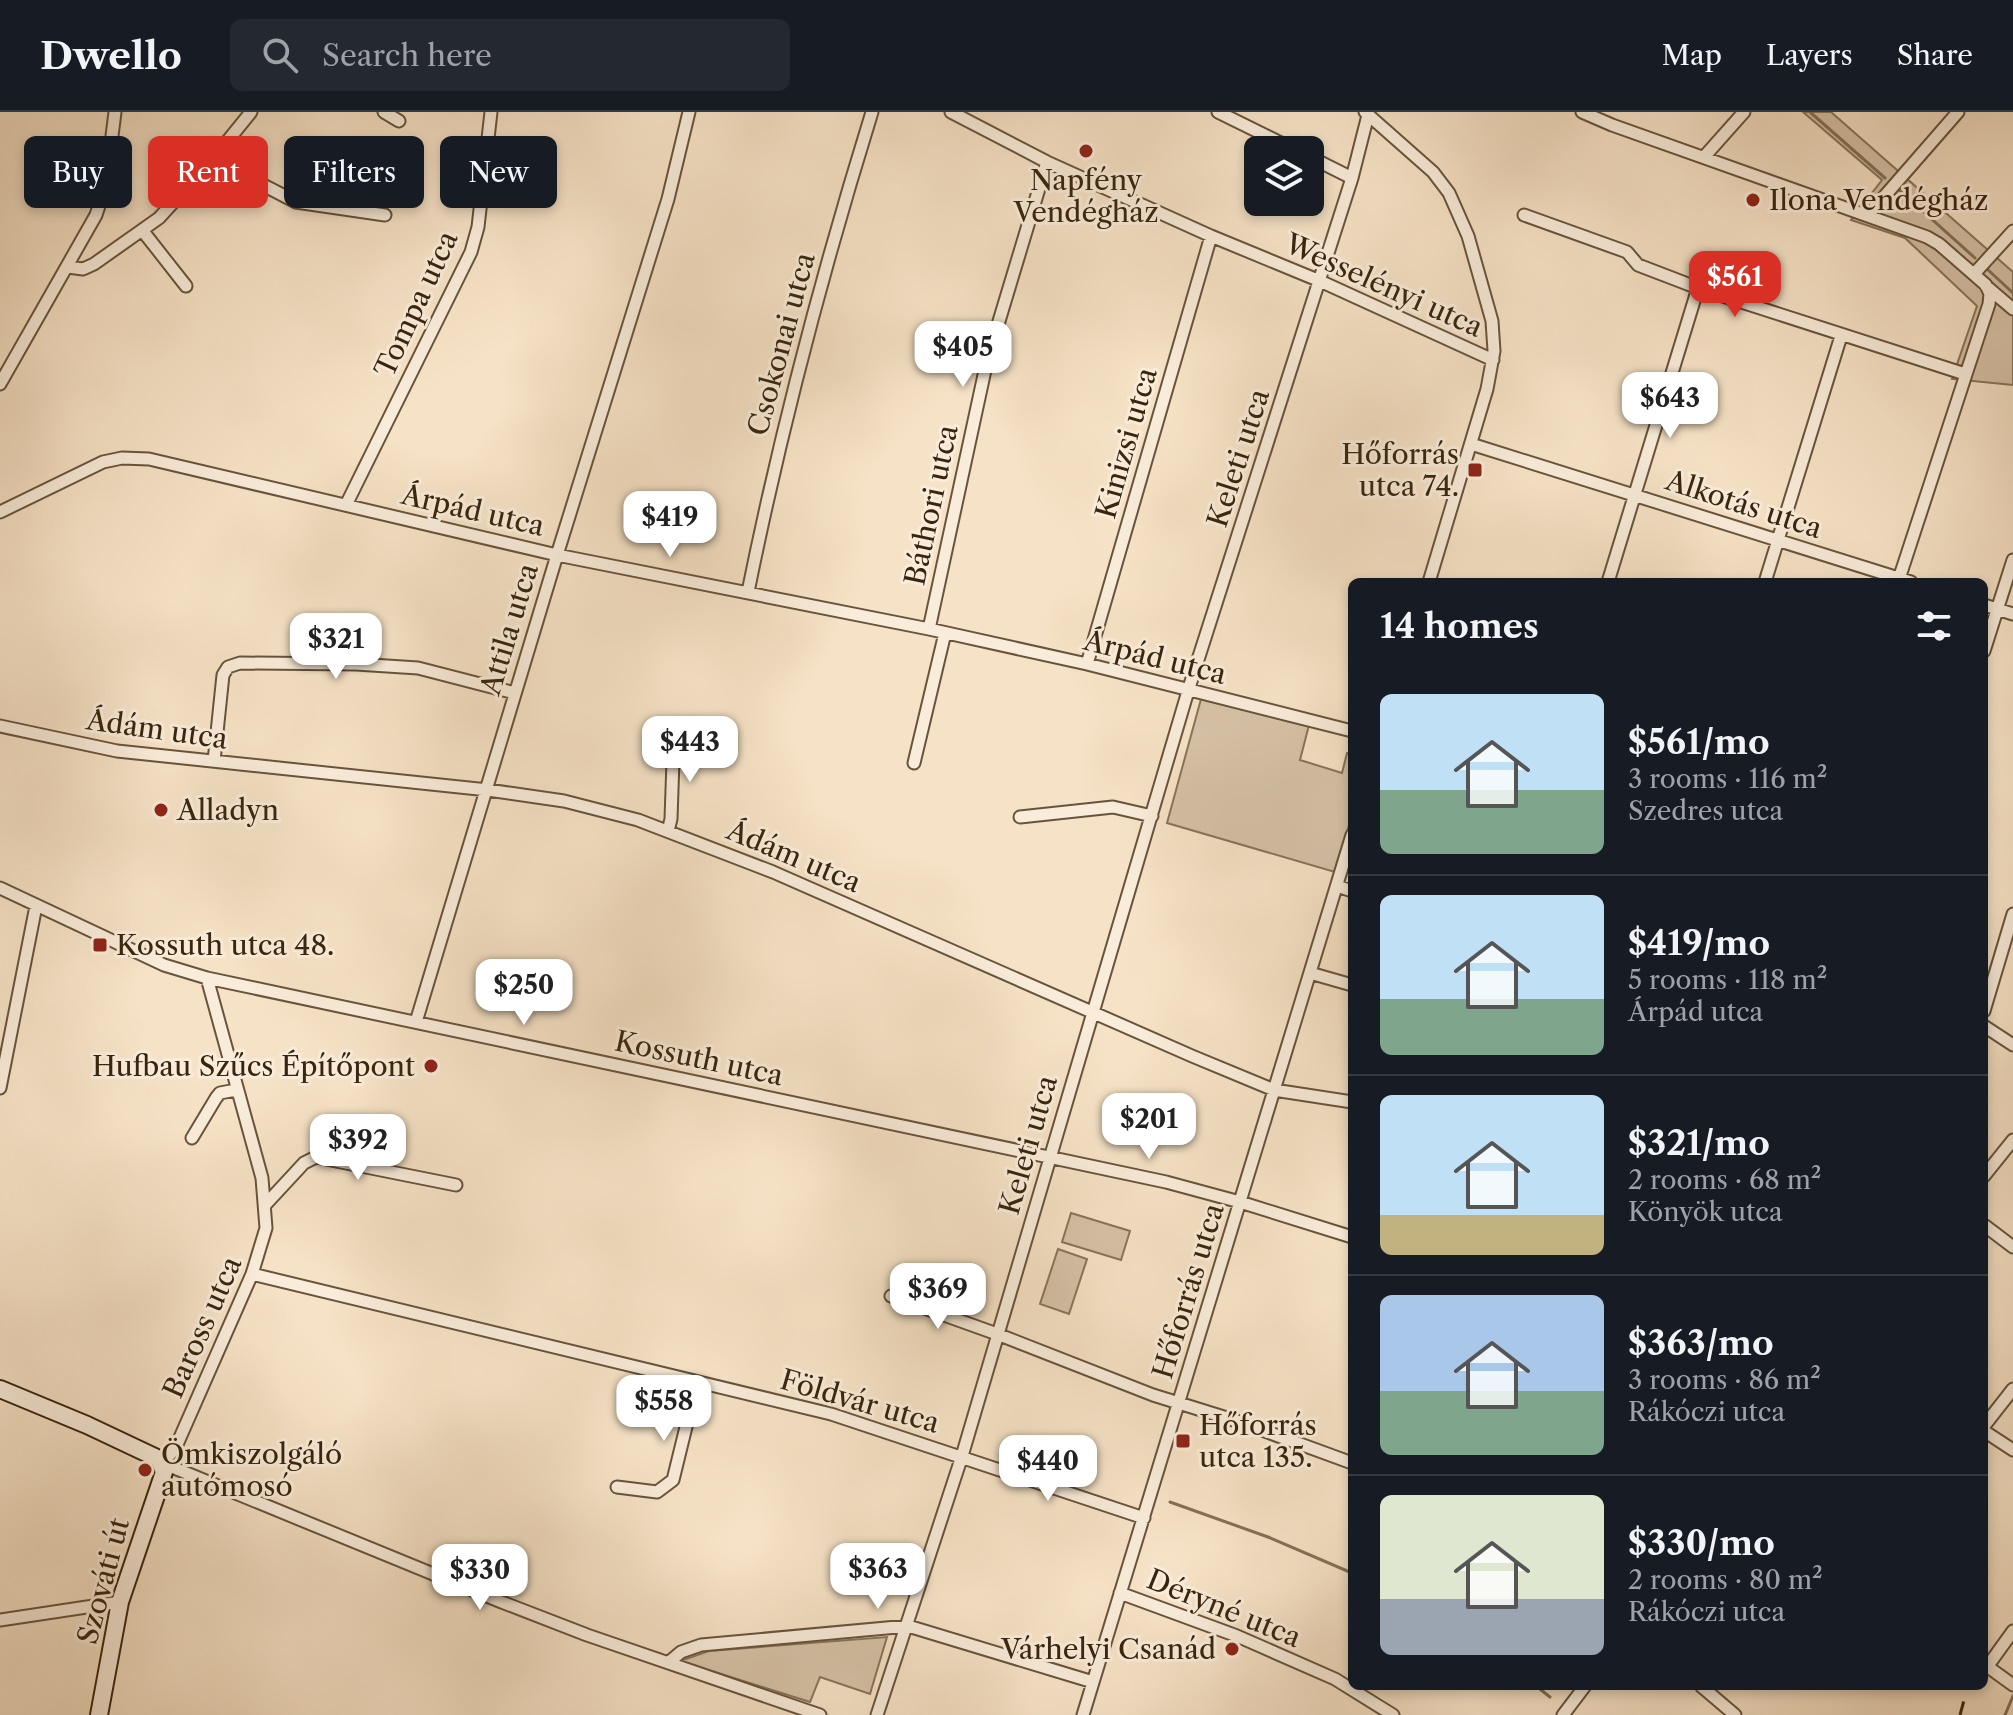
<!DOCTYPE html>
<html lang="en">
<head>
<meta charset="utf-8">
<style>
  body { margin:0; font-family:"Libre Caslon Text",serif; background:#242831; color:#f1f3f6; height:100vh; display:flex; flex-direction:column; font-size:30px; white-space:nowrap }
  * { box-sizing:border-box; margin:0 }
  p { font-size:26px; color:#9ea1a6 }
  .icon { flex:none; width:44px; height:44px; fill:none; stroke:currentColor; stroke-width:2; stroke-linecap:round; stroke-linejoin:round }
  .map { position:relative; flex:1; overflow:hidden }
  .side { position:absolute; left:1348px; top:466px; width:640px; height:1112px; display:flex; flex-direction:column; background:#171b24; border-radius:12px; box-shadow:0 4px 12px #0003 }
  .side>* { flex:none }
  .guide { position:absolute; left:24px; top:24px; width:760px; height:72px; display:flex; gap:16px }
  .controls { position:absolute; left:1244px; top:24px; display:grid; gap:16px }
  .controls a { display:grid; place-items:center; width:80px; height:80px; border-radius:12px; background:#171b24; box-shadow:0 4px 12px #0003; font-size:40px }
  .price { position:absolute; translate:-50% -68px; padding:0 18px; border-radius:16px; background:#fff; color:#222; font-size:26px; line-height:52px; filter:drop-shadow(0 2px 4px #0008) }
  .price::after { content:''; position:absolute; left:50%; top:48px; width:24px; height:18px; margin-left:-12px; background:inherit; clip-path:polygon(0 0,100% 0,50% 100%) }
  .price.selected { background:#d93025; color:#fff }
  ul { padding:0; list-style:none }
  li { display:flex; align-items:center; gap:24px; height:200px; padding:0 32px }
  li+li { border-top:2px solid #363941 }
  li span { display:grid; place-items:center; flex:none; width:224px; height:160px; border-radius:12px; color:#555 }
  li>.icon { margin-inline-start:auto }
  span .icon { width:96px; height:96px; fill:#fffc; stroke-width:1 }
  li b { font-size:34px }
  h2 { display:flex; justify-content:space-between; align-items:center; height:96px; padding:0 32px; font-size:34px }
  .tag { padding:0 28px; border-radius:12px; background:#171b24; box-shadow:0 4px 12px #0003; font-size:28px; line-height:72px }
  .tag.selected { background:#d93025; color:#fff }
  header { display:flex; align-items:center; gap:48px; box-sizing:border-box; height:112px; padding:0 40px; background:#171b24; border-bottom:2px solid #363941 }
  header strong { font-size:38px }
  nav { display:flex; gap:44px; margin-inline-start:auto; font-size:28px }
  .search { width:560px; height:72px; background:#242831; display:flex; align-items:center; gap:20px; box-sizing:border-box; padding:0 28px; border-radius:12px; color:#9ea1a6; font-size:30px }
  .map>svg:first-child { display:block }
</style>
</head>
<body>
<header>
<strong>Dwello</strong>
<div class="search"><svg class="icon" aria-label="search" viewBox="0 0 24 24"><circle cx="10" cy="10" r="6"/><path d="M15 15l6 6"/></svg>Search here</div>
<nav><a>Map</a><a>Layers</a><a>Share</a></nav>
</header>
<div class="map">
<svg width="2013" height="1603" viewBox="0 0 2013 1603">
  <rect width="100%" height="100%" fill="#f6e2c6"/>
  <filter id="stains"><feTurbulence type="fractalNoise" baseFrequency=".0025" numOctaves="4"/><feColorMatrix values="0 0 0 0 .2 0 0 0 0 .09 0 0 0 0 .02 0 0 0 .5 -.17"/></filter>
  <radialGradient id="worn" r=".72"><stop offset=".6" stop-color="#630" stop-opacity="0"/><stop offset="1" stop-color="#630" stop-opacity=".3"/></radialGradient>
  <path fill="#d6c2a7" stroke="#88745a" stroke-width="2" d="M1803 0H1831L2013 160V273L1952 267 1977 194 1905 126 1851 108 1882 68Z
    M1201 587 1309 613 1300 648 1342 661 1347 641 1352 643V703L1335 760 1167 711Z
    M1071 1101 1130 1119 1121 1148 1062 1130Z
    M1058 1137 1087 1147 1069 1202 1040 1192Z
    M887 1525 870 1582 820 1565 810 1590 680 1549 709 1539Z"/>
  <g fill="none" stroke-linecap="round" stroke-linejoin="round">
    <path stroke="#847056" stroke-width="3" d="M1810 0 1885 66
      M1896 75 1975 146
      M1986 156 2013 181
      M1170 1390 1268 1425 1352 1461
      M1536 1574 1550 1585
      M2005 1603 2013 1584"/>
    <g stroke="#68543b" stroke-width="15">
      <path id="street" d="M384 0 399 9
        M951 0 1047 50 1211 124 1320 169 1493 248
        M1218 0 1295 38
        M1365 0 1433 60 1449 81 1468 124 1492 209 1494 239 1487 277 1429 470
        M1582 0 1612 13 1927 125 1939 132 1986 173 1990 182 1989 192 1898 470
        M1310 45 1352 66
        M1704 45 1744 0
        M213 47 296 90 385 103
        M1869 102 1958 0
        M1524 103 1627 140 1638 153 1698 176 1965 262
        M142 118 186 174
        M68 155 83 157 94 152 159 106 213 47 251 0
        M1974 162 2013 119
        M1986 174 2013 197
        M0 272 96 103 106 72 115 0
        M1471 332 1911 470
        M346 393 471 140 478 115 491 0
        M0 400 103 350 122 346 149 347 557 443 929 517 1087 552 1352 619
        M1608 470 1698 176
        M1765 470 1841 224
        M748 480C781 317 823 158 872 0
        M1984 493 2013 502
        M929 517 987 249 1047 50
        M1984 539 2013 448
        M1087 552 1211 124
        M0 614 117 639 488 678 564 689 638 708 773 760 1192 944 1274 978 1352 990
        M214 649 223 563 228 555 240 551 356 552 418 556 515 581
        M914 651 945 521
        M1020 705 1113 695 1152 704
        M668 719 671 707 674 619
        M1337 774 1352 779
        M0 776 164 853 207 866 1166 1070 1240 1090 1352 1125
        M1310 861 1352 873
        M207 866 262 1066 266 1116 252 1162 175 1337 162 1351 499 1489 587 1523 820 1603
        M1984 899 2013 802
        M416 910 557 443 668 87 689 0
        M1984 914 2013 933
        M0 976 36 794
        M192 1026 216 986 220 981 236 978
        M1984 1064 2013 1028
        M266 1092 304 1051 316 1045 456 1073
        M1984 1113 2013 1135
        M252 1162 831 1302 1144 1406
        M891 1184 997 1222 1153 1283 1243 1311 1352 1351
        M1984 1314 2013 1277
        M1984 1319 2013 1338
        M617 1375 657 1380 673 1368 697 1270
        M1120 1481 1237 1524 1335 1567 1393 1603
        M0 1508 120 1490
        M668 1551 681 1540 701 1533 908 1514 1093 1570
        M1984 1552 2013 1573
        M1987 1555 2013 1519
        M1701 1574 1735 1603
        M877 1603 962 1344 1188 579 1352 66 1368 3
        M1083 1603 1352 723
        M1563 1603 1585 1574"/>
    </g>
    <g stroke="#39250d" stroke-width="20">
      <path id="secondary" d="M0 1277 87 1313 159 1347 164 1360 120 1490 99 1603"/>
    </g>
    <use href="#street" stroke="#f9ecda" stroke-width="11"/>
    <use href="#secondary" stroke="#f9ecda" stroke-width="16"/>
    <path stroke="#39250d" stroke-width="3" stroke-dasharray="14 14" stroke-linecap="butt" d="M1960 1603 1966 1581"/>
  </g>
  <g fill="#8f2418" stroke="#f9ecda" stroke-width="3">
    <circle cx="1086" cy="39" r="8"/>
    <circle cx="1753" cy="88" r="8"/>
    <rect x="1467" y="350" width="16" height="16" rx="4"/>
    <circle cx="161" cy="698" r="8"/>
    <rect x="92" y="825" width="16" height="16" rx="4"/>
    <circle cx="431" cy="954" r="8"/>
    <rect x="1175" y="1321" width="16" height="16" rx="4"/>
    <circle cx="145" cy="1358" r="8"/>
    <circle cx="1232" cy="1537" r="8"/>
  </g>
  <g text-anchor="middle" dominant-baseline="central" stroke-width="6" stroke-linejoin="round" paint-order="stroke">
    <g font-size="28" fill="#39250d" stroke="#f9ecda" text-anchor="start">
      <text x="1086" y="68" text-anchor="middle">Napfény<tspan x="1086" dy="32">Vendégház</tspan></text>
      <text x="1769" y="88">Ilona Vendégház</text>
      <text x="1459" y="342" text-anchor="end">Hőforrás<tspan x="1459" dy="32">utca 74.</tspan></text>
      <text x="177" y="698">Alladyn</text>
      <text x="116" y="833">Kossuth utca 48.</text>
      <text x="415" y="954" text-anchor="end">Hufbau Szűcs Építőpont</text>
      <text x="1199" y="1313">Hőforrás<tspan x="1199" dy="32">utca 135.</tspan></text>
      <text x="161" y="1342">Ömkiszolgáló<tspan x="161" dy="32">autómosó</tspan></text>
      <text x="1216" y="1537" text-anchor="end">Várhelyi Csanád</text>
    </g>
    <g font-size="28" fill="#39250d" stroke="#f9ecda">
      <text transform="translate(1384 173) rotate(24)">Wesselényi utca</text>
      <text transform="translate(416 192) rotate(-65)">Tompa utca</text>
      <text transform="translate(781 232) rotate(-75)">Csokonai utca</text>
      <text transform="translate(1126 331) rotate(-74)">Kinizsi utca</text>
      <text transform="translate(1238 346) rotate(-72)">Keleti utca</text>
      <text transform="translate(1744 392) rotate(18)">Alkotás utca</text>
      <text transform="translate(931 393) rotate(-78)">Báthori utca</text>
      <text transform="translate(473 398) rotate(13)">Árpád utca</text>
      <text transform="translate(509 517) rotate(-73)">Attila utca</text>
      <text transform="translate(1155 545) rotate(14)">Árpád utca</text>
      <text transform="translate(157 617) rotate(8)">Ádám utca</text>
      <text transform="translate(794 744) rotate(23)">Ádám utca</text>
      <text transform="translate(699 946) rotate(12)">Kossuth utca</text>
      <text transform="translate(1028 1033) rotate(-74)">Keleti utca</text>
      <text transform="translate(1188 1179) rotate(-73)">Hőforrás utca</text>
      <text transform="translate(202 1215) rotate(-66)">Baross utca</text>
      <text transform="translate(860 1289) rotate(16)">Földvár utca</text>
      <text transform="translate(103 1469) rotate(-75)">Szováti út</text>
      <text transform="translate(1224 1496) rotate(22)">Déryné utca</text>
    </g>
  </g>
  <rect width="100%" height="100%" filter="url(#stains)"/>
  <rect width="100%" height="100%" fill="url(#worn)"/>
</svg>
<div class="controls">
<a><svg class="icon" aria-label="layers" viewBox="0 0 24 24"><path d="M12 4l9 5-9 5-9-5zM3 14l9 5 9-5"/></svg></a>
</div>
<b class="price selected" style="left:1735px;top:207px">$561</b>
<b class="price" style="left:963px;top:277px">$405</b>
<b class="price" style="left:1670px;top:328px">$643</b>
<b class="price" style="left:670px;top:447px">$419</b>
<b class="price" style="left:336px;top:569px">$321</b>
<b class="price" style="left:690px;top:672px">$443</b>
<b class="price" style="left:524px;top:915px">$250</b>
<b class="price" style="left:1149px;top:1049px">$201</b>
<b class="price" style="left:358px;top:1070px">$392</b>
<b class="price" style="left:938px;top:1219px">$369</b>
<b class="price" style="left:664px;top:1331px">$558</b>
<b class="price" style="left:1048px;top:1391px">$440</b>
<b class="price" style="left:878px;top:1499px">$363</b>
<b class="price" style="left:480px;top:1500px">$330</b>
<div class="guide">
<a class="tag">Buy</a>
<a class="tag selected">Rent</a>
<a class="tag">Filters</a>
<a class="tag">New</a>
</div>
<section class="side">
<h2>14 homes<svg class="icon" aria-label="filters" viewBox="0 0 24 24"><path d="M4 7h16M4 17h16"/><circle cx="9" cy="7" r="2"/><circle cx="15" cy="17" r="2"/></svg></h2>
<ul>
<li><span style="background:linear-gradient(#bfe0f5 60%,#7fa58c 0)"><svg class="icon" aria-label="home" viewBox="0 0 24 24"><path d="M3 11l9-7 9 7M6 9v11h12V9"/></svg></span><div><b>$561/mo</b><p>3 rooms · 116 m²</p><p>Szedres utca</p></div></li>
<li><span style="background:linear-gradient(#bfe0f5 65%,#7fa58c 0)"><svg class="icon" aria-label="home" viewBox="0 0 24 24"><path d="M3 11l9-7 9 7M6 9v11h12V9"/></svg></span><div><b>$419/mo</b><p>5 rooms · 118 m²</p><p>Árpád utca</p></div></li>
<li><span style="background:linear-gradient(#bfe0f5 75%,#c2b280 0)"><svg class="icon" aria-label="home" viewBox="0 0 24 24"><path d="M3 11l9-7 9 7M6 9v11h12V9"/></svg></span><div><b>$321/mo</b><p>2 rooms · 68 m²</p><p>Könyök utca</p></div></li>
<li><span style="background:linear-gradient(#a9c7e8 60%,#7fa58c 0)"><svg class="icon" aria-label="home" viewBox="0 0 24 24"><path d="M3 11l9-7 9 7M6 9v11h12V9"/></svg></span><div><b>$363/mo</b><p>3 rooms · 86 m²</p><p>Rákóczi utca</p></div></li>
<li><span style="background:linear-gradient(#dfe7d0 65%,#9aa5b1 0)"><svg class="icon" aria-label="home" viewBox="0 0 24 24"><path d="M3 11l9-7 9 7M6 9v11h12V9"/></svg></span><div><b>$330/mo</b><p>2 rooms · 80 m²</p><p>Rákóczi utca</p></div></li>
</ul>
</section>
</div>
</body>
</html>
